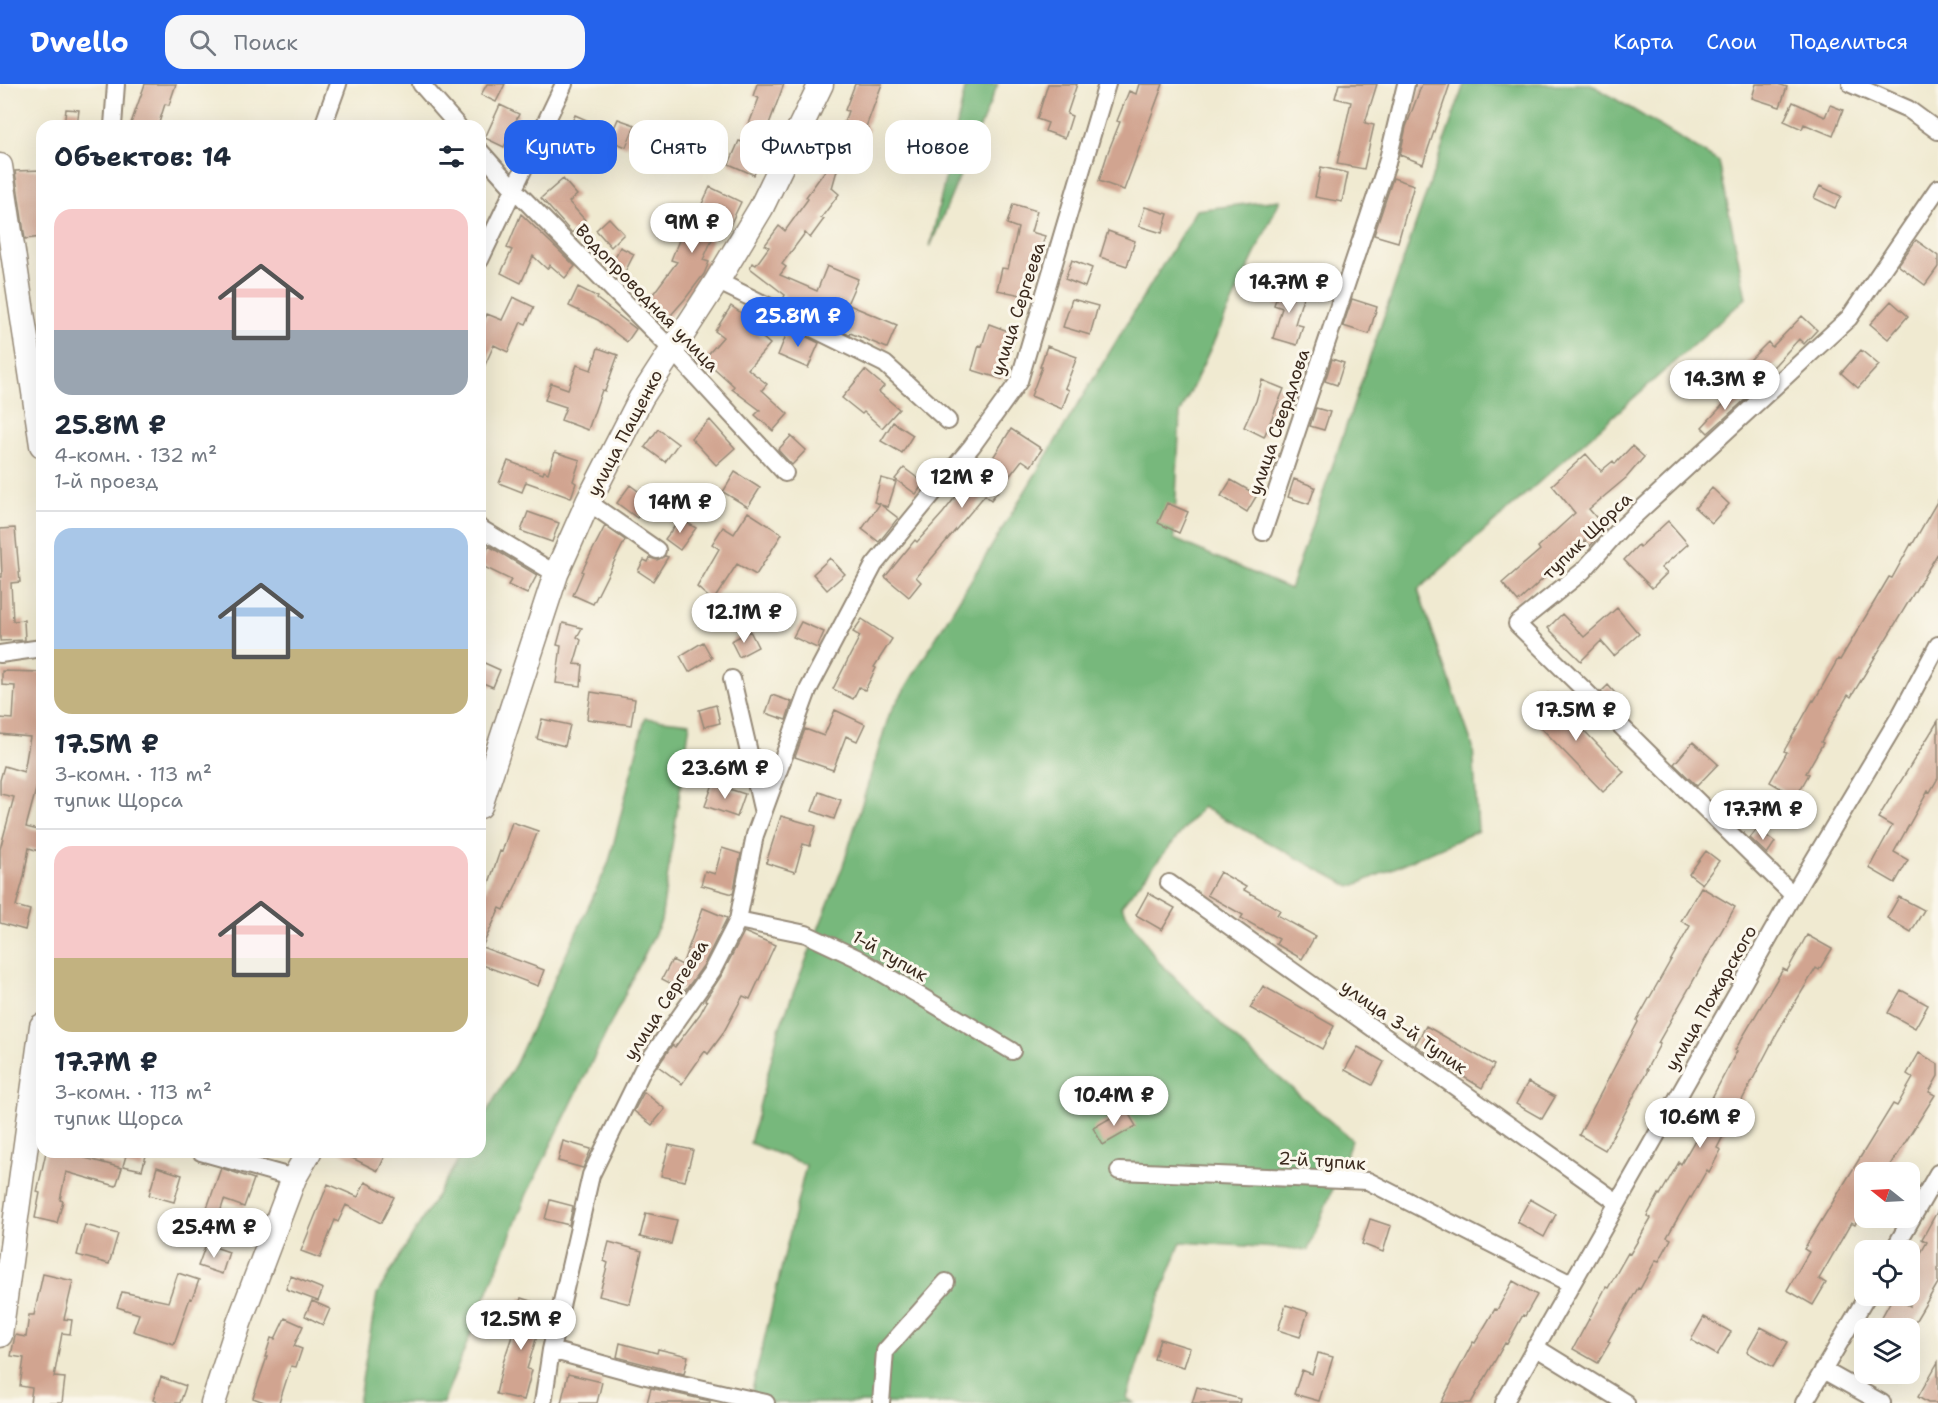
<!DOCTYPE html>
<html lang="ru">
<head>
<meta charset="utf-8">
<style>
  body { margin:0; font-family:"Shantell Sans",sans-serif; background:#f6f6f7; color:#1f2937; height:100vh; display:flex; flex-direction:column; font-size:22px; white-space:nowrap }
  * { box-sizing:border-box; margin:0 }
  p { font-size:20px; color:#747a83 }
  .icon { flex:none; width:33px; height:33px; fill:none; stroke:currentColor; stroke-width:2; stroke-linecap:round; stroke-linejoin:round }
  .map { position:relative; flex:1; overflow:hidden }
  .drawer { position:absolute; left:36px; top:36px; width:450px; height:1038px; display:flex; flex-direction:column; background:#fff; border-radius:18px; box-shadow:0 6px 24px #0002 }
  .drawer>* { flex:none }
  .banner { position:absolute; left:504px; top:36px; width:570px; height:54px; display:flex; gap:12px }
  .needle { width:39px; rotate:288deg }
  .tools { position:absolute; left:1854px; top:1078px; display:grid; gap:12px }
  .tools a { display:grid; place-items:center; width:66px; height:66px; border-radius:12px; background:#fff; box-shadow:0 6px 24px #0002; font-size:30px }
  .price { position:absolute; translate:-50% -51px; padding:0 14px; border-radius:21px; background:#fff; color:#222; font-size:20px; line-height:39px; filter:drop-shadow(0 2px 3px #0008) }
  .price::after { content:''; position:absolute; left:50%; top:36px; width:18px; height:14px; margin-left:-9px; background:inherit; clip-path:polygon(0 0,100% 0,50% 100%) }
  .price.current { background:#2563eb; color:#fff }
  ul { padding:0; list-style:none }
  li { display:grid; align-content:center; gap:12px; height:318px; padding:0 18px }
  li+li { border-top:2px solid #e0e1e3 }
  li span { display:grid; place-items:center; height:186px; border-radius:18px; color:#555 }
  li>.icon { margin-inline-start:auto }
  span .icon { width:108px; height:108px; fill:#fffc; stroke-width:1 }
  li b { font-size:26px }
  h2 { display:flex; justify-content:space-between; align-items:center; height:72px; padding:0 18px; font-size:26px }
  .chip { padding:0 21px; border-radius:18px; background:#fff; box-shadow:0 6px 24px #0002; font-size:21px; line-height:54px }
  .chip.current { background:#2563eb; color:#fff }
  header { display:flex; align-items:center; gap:36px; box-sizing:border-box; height:84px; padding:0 30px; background:#2563eb; color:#fff }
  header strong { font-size:28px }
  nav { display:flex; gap:33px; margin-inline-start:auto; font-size:21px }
  .search { width:420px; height:54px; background:#f6f6f7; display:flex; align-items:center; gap:15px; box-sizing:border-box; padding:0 21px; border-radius:18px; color:#747a83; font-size:22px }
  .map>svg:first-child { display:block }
</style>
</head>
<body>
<header>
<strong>Dwello</strong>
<div class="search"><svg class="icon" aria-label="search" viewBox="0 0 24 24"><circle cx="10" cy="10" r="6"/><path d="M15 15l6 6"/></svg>Поиск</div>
<nav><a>Карта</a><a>Слои</a><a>Поделиться</a></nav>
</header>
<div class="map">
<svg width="1938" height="1319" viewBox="0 0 1938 1319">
  <rect width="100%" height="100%" fill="#fbf7ec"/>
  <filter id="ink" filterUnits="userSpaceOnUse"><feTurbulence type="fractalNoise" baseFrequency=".0167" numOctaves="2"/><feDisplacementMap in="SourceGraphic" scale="12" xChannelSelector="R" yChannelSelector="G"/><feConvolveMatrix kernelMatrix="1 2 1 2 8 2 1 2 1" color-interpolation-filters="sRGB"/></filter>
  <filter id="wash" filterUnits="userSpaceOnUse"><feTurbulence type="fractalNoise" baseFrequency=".008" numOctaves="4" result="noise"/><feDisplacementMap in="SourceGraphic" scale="24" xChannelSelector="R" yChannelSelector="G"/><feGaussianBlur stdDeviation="1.35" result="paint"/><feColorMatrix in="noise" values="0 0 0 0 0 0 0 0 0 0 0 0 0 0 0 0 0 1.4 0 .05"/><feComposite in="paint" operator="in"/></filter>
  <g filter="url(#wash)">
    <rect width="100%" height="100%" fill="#f0ead1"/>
    <path fill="#77b87b" stroke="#59714c" stroke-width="1.5" d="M966 0H998L930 163Z
      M1464 0H1591L1719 78 1746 214 1418 506 1473 663 1478 747 1351 803 1202 723 1121 822 1158 877 1246 965 1352 1056 1308 1166 1181 1158 1155 1226 1127 1314 1134 1319H749L806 1081 750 1059 779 945 843 782 889 631 1196 126 1280 116 1180 330 1174 455 1290 505Z
      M645 634 690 639 661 837 527 1110 443 1319H358L377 1210 463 1068H480V1039L515 981 609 778Z"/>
    <g id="blocks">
      <path fill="#d1a490" d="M145 0H176L169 21 165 20 158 42H130Z
        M487 0H505L496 18 481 11Z
        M757 0H784L769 40 774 43 754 91 729 80 739 57 742 58 759 14 753 12Z
        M855 0H882L866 43 869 44 861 65 838 56 848 27 845 26Z
        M1048 0H1077L1067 30 1072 32 1065 54 1045 47 1048 39 1037 35Z
        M1139 0H1163L1124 106 1099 97 1108 68 1120 38 1117 37 1129 7 1136 10Z
        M1339 0H1377L1365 39 1374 41 1364 85 1337 80 1351 18 1335 14Z
        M1422 0H1450L1423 80 1400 71 1406 43Z
        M1756 0H1778L1787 3 1780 23 1752 14Z
        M1793 18 1825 33 1830 21 1843 26 1833 52 1804 40 1802 45 1784 37Z
        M500 21 519 30 504 63 485 54Z
        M66 25 79 26 77 42H64Z
        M575 31 600 42 587 72 558 60 564 46 568 47Z
        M618 35 635 41 626 63 609 56Z
        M819 58 843 65 832 104 839 110 821 134 824 135 810 154 805 149 782 180 786 183 780 191 817 207 827 182 858 195 847 220 897 241 887 264 850 249 849 251 782 218 785 211 750 184 752 179 756 181 769 163 765 161 779 142 785 147 808 115 806 113 827 84 813 80Z
        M1321 83 1348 89 1342 118 1315 113Z
        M42 86V153L25 155 15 87Z
        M1393 94 1414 101 1398 158 1374 151Z
        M563 95 577 111 569 118 585 136 572 149 541 114Z
        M1820 102 1841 112 1835 124 1814 114Z
        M710 103 741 118 730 141 720 137 703 176 709 178 704 190 685 215 664 239 645 221V216L651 209 653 210 677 178 671 176 686 139 692 141Z
        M1013 120 1037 127 1031 148 1045 152 1040 170 1036 169 1026 212 997 206 1002 184 1008 185 1018 144 1007 140Z
        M1145 123 1168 130 1162 149 1139 142Z
        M521 130 575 182 565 194 550 181 547 185 533 172 521 199 501 189 512 166 507 164Z
        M609 134 624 150 611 163 596 146Z
        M1108 147 1135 157 1127 182 1100 173Z
        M1916 156 1938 172V183L1925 201 1898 181Z
        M620 163 634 170 620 198 609 186Z
        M1072 176 1092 184 1085 203 1065 195Z
        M1281 199 1305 207 1295 240 1303 242 1297 261 1273 254 1282 224 1274 221Z
        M578 203 598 213 597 215 636 245 627 258 598 236 569 222Z
        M513 213 534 223 526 240 521 238 508 268 494 261 480 292V246L487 230 502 236Z
        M1072 215 1098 222 1090 251 1063 243Z
        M1352 215 1377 223 1369 250 1343 242Z
        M1891 217 1908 232 1888 255 1870 240Z
        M731 222 747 233 744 238 770 260 748 285 767 300 762 306 788 330 773 347 755 331 760 326 732 305 734 302 704 275 723 253 715 247Z
        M1802 232 1817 246 1804 260 1799 255 1763 294 1747 279 1768 258 1772 263Z
        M989 240 1016 250 1002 295 972 286 979 261 982 262Z
        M789 244 819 259 808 284 778 271Z
        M1047 262 1077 273 1065 304 1069 306 1062 325 1031 312 1042 283H1040Z
        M598 264 618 271 605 307 602 306 588 346 561 336 566 323 545 316 551 299 568 305 577 281 591 286Z
        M1861 266 1879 281 1858 304 1841 289Z
        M1332 275 1344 279 1337 301 1325 297Z
        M865 286 884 302 879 308 899 325 882 344 864 328 862 330 842 314Z
        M1262 296 1284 305 1264 353 1244 343 1256 317Z
        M1737 306 1747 314 1708 349 1702 343Z
        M1316 324 1330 328 1324 346 1310 342Z
        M710 336 735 364 716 381 691 354Z
        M893 338 913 351 902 369 881 357Z
        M658 345 678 360 665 378 645 363Z
        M1011 345 1042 365 1031 382 1022 376 991 416 985 411 916 493 921 498 909 513 885 493 915 456 917 458 943 429 984 376 989 380Z
        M791 352 806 366 792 381 778 366Z
        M1632 362 1644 373 1626 394 1589 425 1606 445 1590 462 1585 456 1518 518 1502 499 1540 466 1538 463 1575 429 1552 401 1586 370 1601 387 1613 377 1615 380Z
        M555 368 580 376 573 397 576 399 571 414 526 398 522 408 499 399 508 377 543 390 544 387 548 389Z
        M904 384 924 399 916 410 895 395Z
        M735 388 760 404 748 423 723 408Z
        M881 394 896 398 888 423 881 421 898 434 879 458 862 445 880 420 874 418Z
        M1294 395 1315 403 1309 420 1288 413Z
        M1231 396 1257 411 1247 428 1221 412Z
        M630 401 650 416 637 434 617 419Z
        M1712 404 1729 420 1712 439 1695 424Z
        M1938 416V469L1851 613 1848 611 1821 658 1823 659 1806 689 1809 690 1796 713 1770 698 1787 668 1784 667 1813 616 1814 617 1838 575 1840 576 1889 493 1892 494 1911 460 1912 461Z
        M1167 419 1188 428 1179 449 1158 439Z
        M528 428 559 439 552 458 521 447Z
        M748 428 782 450 756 491 737 480 713 517 697 503 719 465 712 460 723 443 734 450Z
        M680 435 696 444 680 466 665 455Z
        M1668 437 1688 460 1661 484 1667 489 1652 504 1624 476 1638 461 1640 463Z
        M605 442 625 456 593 520 573 511 583 488 582 487Z
        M15 444 20 498 11 499 13 537 24 536 25 556 0 557V493H2L0 445Z
        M489 462 537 491 527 510 508 501 511 496 480 481Z
        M665 472 668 473 653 497 638 487 644 476 648 478 650 474 657 476Z
        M830 474 845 490 827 506 813 490Z
        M1617 524 1639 550 1614 572 1601 557 1581 577 1548 544 1562 530 1584 553Z
        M862 535 892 555 874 583 876 584 865 606 859 603 853 615 833 605 860 552 853 548Z
        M801 538 824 548 817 564 793 553Z
        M563 539 582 544 577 553 581 556 574 580 583 581 581 602 556 599 561 562 557 561Z
        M750 547 758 563 739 573 731 557Z
        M703 558 712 574 689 588 680 572Z
        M480 577 500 586 493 603 480 598Z
        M2 587 42 588V683L26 743 42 747V753L39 767 29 764 24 793 16 822 30 826 25 846 0 839V765L14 713 0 710V696L4 682 24 688 30 653 0 650V634L13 635 15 602 2 601Z
        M1608 601 1621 616 1615 622 1601 608Z
        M591 608 635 615 631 641 587 635Z
        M1548 609 1624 688 1603 708 1527 629Z
        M772 611 792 618 786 636 766 629Z
        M716 621 720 639 704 643 699 626Z
        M835 626 865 640 857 657 846 652 833 686 795 673 805 645 824 652Z
        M542 635 570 641 565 662 537 655Z
        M1938 637V694L1930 708 1928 707 1894 768 1908 776 1895 799 1869 784 1892 742 1878 734Z
        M1693 658 1718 680 1697 702 1674 680Z
        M713 700 745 710 737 733 705 722Z
        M819 708 841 716 834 735 812 727Z
        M781 732 816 742 810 762 803 760 795 788 766 779Z
        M512 738 538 747 516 801 504 826 500 824 482 863 544 886 538 902 480 880V817L489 799 500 767 502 768Z
        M1757 745 1775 758 1767 770 1750 754Z
        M722 764 741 770 733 810 701 801 705 787 715 790Z
        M1706 767 1719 777 1702 800 1689 790Z
        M1220 788 1246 803 1244 806 1280 826 1277 831 1315 852 1302 875 1276 860 1279 855 1241 834 1243 831 1207 811Z
        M1701 803 1735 823 1658 959 1660 960 1646 986H1648L1605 1066 1579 1051 1638 938 1637 936 1690 842 1681 837Z
        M1148 809 1175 824 1162 846 1136 831Z
        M1899 813 1924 826 1911 848 1887 834Z
        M703 824 727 834 703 882 685 907 662 895 672 876 682 881Z
        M744 848 775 861 750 915 743 912 722 951 708 970 705 967 682 1000 658 982 672 961 675 963 700 930 707 917 705 916 721 892Z
        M1807 851 1832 865 1819 886 1816 884 1778 947 1717 1064 1721 1066 1709 1088 1707 1086 1691 1114 1690 1113 1667 1153 1671 1155 1659 1177 1656 1176 1640 1205 1638 1204 1608 1257 1610 1258 1598 1279 1573 1265 1606 1203 1608 1204 1628 1169 1630 1170 1651 1134 1647 1132 1659 1110 1660 1111 1679 1078 1681 1080 1705 1039 1700 1036 1737 967 1735 966 1783 885 1787 887Z
        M1263 902 1334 942 1322 965 1250 924Z
        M1901 906 1928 921 1915 944 1888 929Z
        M1426 942 1494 981 1482 1004 1442 980 1415 961Z
        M1358 963 1384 978 1372 1001 1345 986Z
        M1919 969 1938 980V992L1929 1008 1935 1011 1886 1089H1864V1123L1855 1141 1851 1139 1819 1195 1826 1199 1813 1221 1787 1206 1809 1168 1804 1165 1893 1020 1897 1022 1913 994 1907 990Z
        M1528 998 1555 1013 1542 1035 1516 1020Z
        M644 1008 665 1025 652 1041 634 1027Z
        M1126 1025 1136 1042 1103 1061 1093 1044Z
        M563 1057 591 1065 583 1084 558 1077Z
        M669 1061 693 1066 685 1097 661 1092Z
        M46 1068H87L85 1074 122 1084 116 1102 66 1088 60 1116 63 1117 57 1139 35 1134 40 1109 37 1108Z
        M127 1068H147L142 1086 123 1082Z
        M340 1068H387L378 1087Z
        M157 1083 182 1091 174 1118 149 1111Z
        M221 1084 254 1095 244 1123 224 1116 212 1154 189 1146 196 1124 206 1127Z
        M365 1098 394 1113 381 1139 346 1121 338 1138 335 1136 320 1174 301 1167 328 1100 358 1113Z
        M1530 1115 1556 1130 1544 1153 1517 1138Z
        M550 1116 573 1122 569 1141 545 1135Z
        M1938 1126V1199L1910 1246V1242L1908 1245H1891L1879 1238 1893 1213 1910 1222V1188L1927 1158 1922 1155Z
        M646 1129 677 1136 671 1160 640 1153Z
        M1370 1135 1391 1142 1383 1168 1362 1160Z
        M85 1141 118 1150 109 1180 77 1171Z
        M609 1158 642 1167 630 1220 599 1212 608 1179 604 1177Z
        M206 1160 229 1168 222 1190 198 1182Z
        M178 1189 199 1196 192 1215 190 1214 174 1260 133 1247 139 1230 117 1223 122 1208 168 1218Z
        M43 1190 73 1197 64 1235 72 1236 70 1250 62 1249 54 1293 65 1294 62 1319H30L32 1304 20 1302 24 1274 11 1272 15 1251 26 1253 29 1231H34Z
        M291 1192 323 1205 318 1217 286 1205Z
        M1513 1197 1537 1211 1525 1232 1523 1231 1507 1260 1505 1259 1471 1319H1441L1473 1258 1475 1259 1495 1225 1497 1226Z
        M521 1214 546 1222 527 1285 532 1286 524 1316 496 1310 503 1279 516 1240 513 1239Z
        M312 1217 330 1225 323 1241 305 1232Z
        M1286 1221 1308 1228 1300 1253 1278 1246Z
        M1704 1233 1731 1248 1717 1271 1691 1256Z
        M285 1234 303 1242 294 1262 302 1265 296 1283 291 1282 279 1319H267L253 1314 267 1273H265L271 1254 275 1255Z
        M1761 1243 1788 1258 1773 1283 1747 1268Z
        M1160 1255 1190 1264 1184 1283 1154 1275Z
        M620 1259 657 1269 658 1265 688 1272 684 1290 617 1273Z
        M1318 1269 1333 1273 1319 1317 1294 1310 1302 1286 1312 1290Z
        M1938 1278V1319H1928L1918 1313Z
        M568 1290 602 1298 597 1319H561Z
        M161 1293 186 1302 180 1319H161L153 1316Z
        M1197 1303 1240 1315 1239 1319H1192Z
        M651 1304 710 1317V1319H647Z"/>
    </g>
  </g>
  <g filter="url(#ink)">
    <use href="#blocks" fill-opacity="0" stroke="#968a78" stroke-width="1.5"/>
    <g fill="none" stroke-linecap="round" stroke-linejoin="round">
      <g stroke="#968a78" stroke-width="20">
        <path id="street" d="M421 0 458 42
          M1851 0 1908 25 1938 47
          M113 42 116 0
          M323 42 338 0
          M480 67 513 104 671 265 785 389
          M480 176 564 0
          M717 197 885 280 948 337
          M588 418 657 466
          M480 444 556 490
          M1263 448 1387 79 1406 0
          M0 570 42 564
          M732 595 763 729
          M1169 799 1617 1118
          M1793 811 1517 540 1583 487 1620 445 1849 234 1938 104
          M738 836 806 850 857 874 1012 967
          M201 1068 294 1094
          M1119 1087 1368 1097 1571 1200
          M1893 1167 1938 1089
          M1535 1263 1626 1319
          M551 1266 646 1292 766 1319
          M1823 1286 1882 1319
          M543 1319 551 1266 591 1091 643 985 712 887 738 836 755 751 808 606 874 481 972 362 1019 297 1107 0
          M881 1319 885 1267 946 1198
          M1504 1319 1793 811 1901 630 1938 561
          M1804 1319 1867 1212"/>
      </g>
      <g stroke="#968a78" stroke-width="27">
        <path id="secondary" d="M0 82 42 361
          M480 722 556 490 588 418 641 314 717 197 761 124 821 0
          M0 1251 42 942
          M213 1319 239 1239 294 1094 309 1068"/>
      </g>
      <use href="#street" stroke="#fff" stroke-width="16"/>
      <use href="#secondary" stroke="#fff" stroke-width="24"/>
    </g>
  </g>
  <g text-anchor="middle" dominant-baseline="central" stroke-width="6" stroke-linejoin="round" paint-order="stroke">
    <g font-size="18" fill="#3b2a1e" stroke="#fbf7ec">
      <text transform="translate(647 214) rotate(46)">Водопроводная улица</text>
      <text transform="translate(1018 225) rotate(-72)">улица Сергеева</text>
      <text transform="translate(1279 338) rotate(-71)">улица Свердлова</text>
      <text transform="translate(625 349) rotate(-62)">улица Пащенко</text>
      <text transform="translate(1587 452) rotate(-44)">тупик Щорса</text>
      <text transform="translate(890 872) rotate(30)">1-й тупик</text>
      <text transform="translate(1711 914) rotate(-60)">улица Пожарского</text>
      <text transform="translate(666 916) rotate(-57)">улица Сергеева</text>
      <text transform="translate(1404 943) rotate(35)">улица 3-й Тупик</text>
      <text transform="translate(1322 1077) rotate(4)">2-й тупик</text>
    </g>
  </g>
</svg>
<div class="tools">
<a><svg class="needle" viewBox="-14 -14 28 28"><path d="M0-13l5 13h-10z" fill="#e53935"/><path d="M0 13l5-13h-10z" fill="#747a83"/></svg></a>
<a><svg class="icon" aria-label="locate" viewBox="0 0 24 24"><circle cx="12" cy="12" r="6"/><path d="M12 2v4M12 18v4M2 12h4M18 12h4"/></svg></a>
<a><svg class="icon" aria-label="layers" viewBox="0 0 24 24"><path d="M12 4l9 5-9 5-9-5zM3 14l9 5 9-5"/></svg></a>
</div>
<b class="price" style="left:692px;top:170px">9M ₽</b>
<b class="price" style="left:1289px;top:230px">14.7M ₽</b>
<b class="price current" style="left:798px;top:264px">25.8M ₽</b>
<b class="price" style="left:1725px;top:327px">14.3M ₽</b>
<b class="price" style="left:962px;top:425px">12M ₽</b>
<b class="price" style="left:680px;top:450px">14M ₽</b>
<b class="price" style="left:744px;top:560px">12.1M ₽</b>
<b class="price" style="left:1576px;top:658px">17.5M ₽</b>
<b class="price" style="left:725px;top:716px">23.6M ₽</b>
<b class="price" style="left:1763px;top:757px">17.7M ₽</b>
<b class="price" style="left:1114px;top:1043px">10.4M ₽</b>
<b class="price" style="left:1700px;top:1065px">10.6M ₽</b>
<b class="price" style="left:214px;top:1175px">25.4M ₽</b>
<b class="price" style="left:521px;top:1267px">12.5M ₽</b>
<div class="banner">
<a class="chip current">Купить</a>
<a class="chip">Снять</a>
<a class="chip">Фильтры</a>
<a class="chip">Новое</a>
</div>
<section class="drawer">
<h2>Объектов: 14<svg class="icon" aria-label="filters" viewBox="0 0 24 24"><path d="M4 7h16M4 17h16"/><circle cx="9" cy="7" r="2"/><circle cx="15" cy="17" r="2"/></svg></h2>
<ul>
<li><span style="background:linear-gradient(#f6c9c9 65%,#9aa5b1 0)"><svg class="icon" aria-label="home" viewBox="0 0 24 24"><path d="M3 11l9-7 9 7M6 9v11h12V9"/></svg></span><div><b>25.8M ₽</b><p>4-комн. · 132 m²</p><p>1-й проезд</p></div></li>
<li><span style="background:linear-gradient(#a9c7e8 65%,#c2b280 0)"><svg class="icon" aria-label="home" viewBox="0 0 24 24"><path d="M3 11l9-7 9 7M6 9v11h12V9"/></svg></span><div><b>17.5M ₽</b><p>3-комн. · 113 m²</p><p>тупик Щорса</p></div></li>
<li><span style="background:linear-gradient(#f6c9c9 60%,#c2b280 0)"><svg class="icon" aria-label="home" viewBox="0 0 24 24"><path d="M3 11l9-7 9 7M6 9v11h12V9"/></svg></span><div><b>17.7M ₽</b><p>3-комн. · 113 m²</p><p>тупик Щорса</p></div></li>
</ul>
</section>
</div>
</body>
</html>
